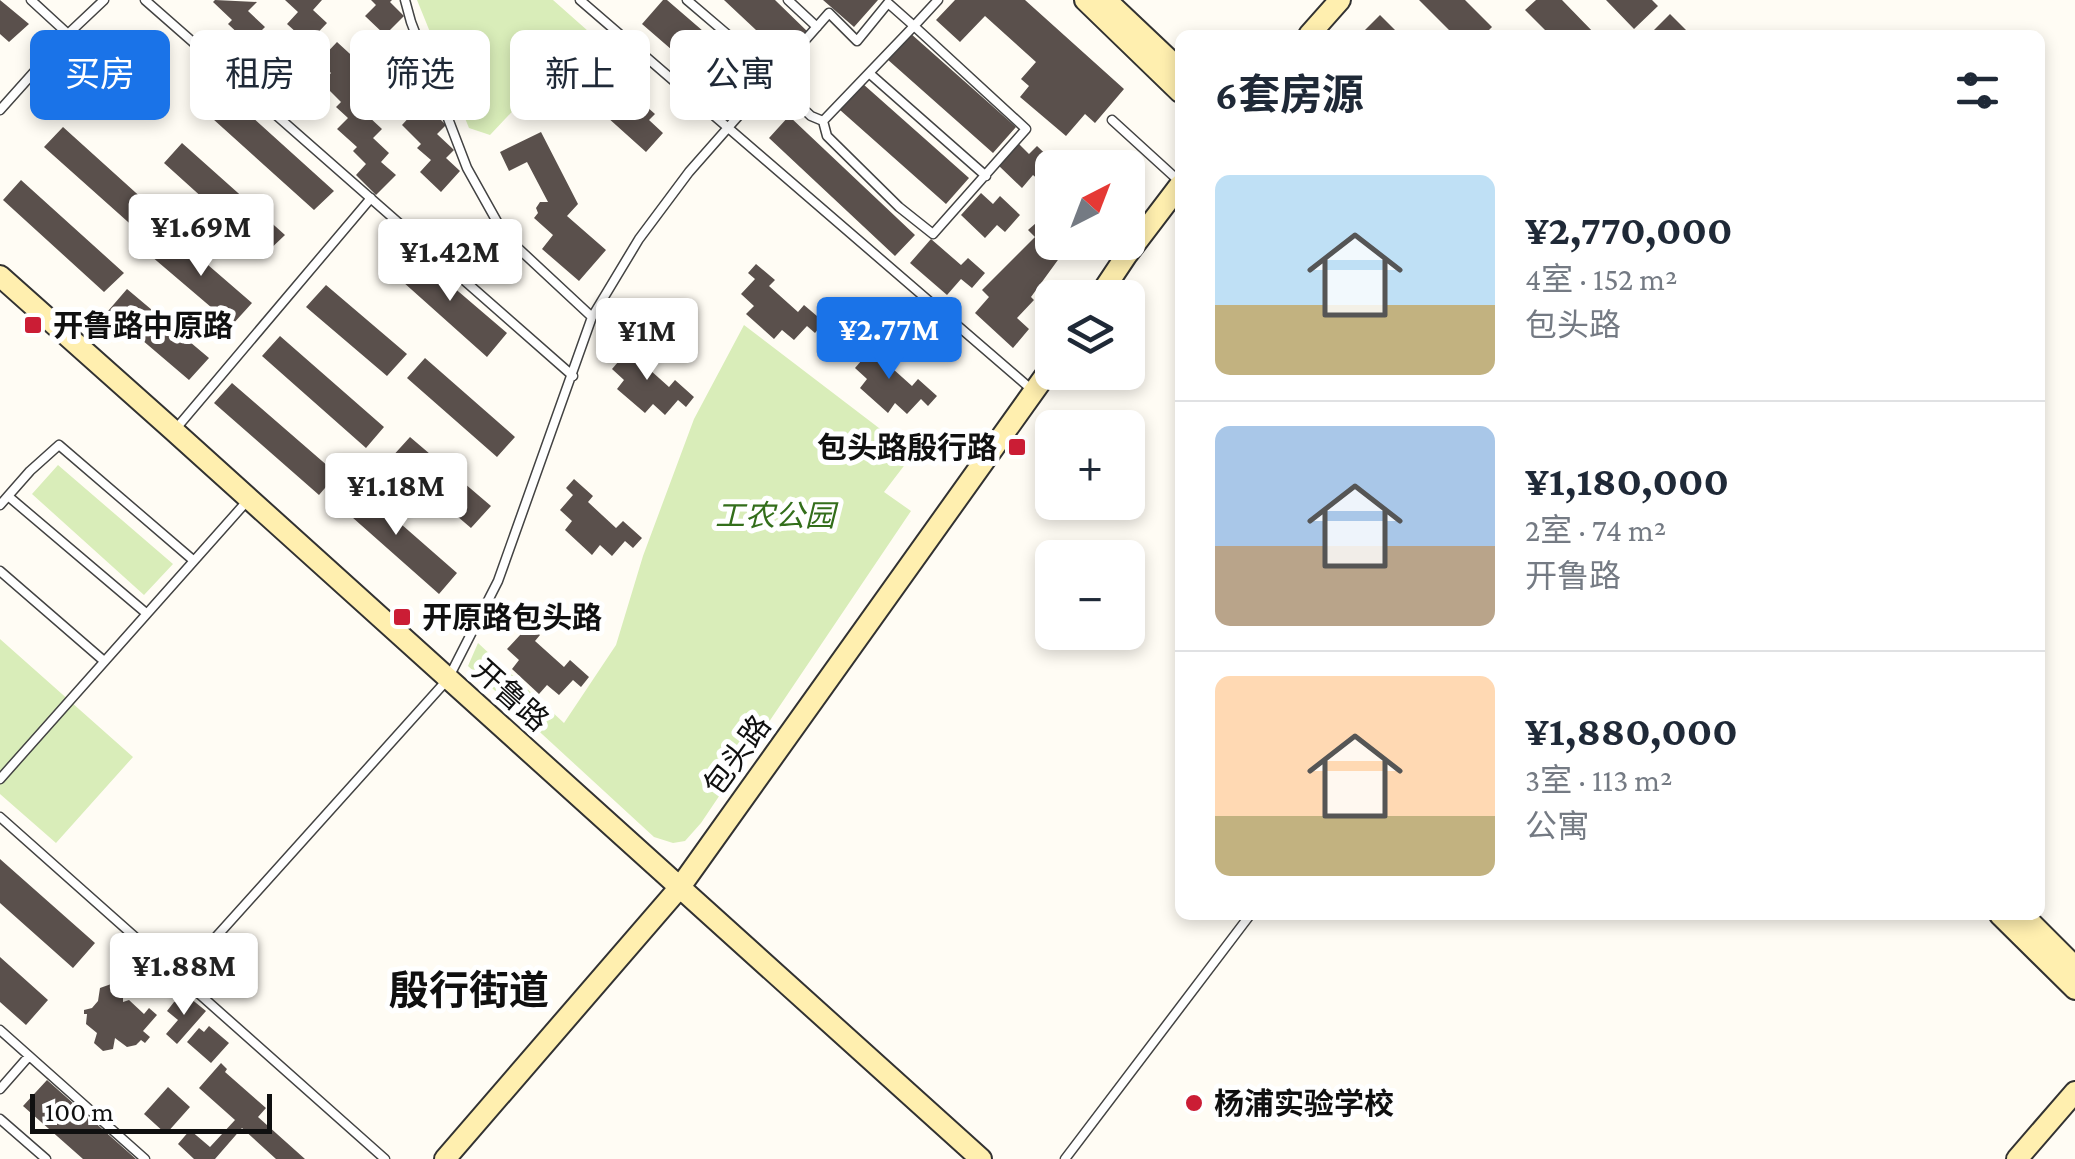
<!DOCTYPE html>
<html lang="zh">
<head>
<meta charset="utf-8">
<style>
  body { margin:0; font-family:"Crimson Pro","Noto Sans SC",serif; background:#f6f6f7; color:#1f2937; height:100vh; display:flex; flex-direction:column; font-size:38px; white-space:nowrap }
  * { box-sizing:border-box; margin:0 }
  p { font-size:32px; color:#747a83 }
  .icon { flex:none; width:55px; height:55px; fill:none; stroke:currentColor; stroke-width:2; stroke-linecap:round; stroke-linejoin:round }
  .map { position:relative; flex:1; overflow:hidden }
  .drawer { position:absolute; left:1175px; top:30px; width:870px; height:890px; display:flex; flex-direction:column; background:#fff; border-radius:15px; box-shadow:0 5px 15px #0003 }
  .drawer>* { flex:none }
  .banner { position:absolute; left:30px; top:30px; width:950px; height:90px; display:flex; gap:20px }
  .needle { width:65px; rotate:42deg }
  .buttons { position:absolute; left:1035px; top:150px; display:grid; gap:20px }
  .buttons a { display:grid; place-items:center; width:110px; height:110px; border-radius:15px; background:#fff; box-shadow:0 5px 15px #0003; font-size:50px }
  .scale { position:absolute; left:30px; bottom:25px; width:242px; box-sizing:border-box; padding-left:10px; border:5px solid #101010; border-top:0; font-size:28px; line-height:35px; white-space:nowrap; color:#101010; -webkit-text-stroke:8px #fff; paint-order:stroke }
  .price { position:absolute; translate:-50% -85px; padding:0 22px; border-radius:10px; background:#fff; color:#222; font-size:32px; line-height:65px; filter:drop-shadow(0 2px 5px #0008) }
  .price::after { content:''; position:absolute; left:50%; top:60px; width:30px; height:22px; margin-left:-15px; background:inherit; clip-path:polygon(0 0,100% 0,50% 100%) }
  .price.selected { background:#1a73e8; color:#fff }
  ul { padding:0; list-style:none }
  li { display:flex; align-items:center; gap:30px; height:250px; padding:0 40px }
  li+li { border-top:2px solid #e0e1e3 }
  li span { display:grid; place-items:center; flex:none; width:280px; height:200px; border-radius:15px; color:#555 }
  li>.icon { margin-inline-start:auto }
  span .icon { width:120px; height:120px; fill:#fffc; stroke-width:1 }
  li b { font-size:42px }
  h2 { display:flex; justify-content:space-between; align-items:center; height:120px; padding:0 40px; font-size:42px }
  .chip { padding:0 35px; border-radius:15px; background:#fff; box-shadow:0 5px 15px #0003; font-size:35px; line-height:90px }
  .chip.selected { background:#1a73e8; color:#fff }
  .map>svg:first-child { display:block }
</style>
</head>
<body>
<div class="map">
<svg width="2075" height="1159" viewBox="0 0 2075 1159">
  <rect width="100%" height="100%" fill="#fffcf4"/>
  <path fill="#d9edb9" d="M417 0H553L588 31 490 135 469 128Z
    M744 325 913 454 884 492 911 511 701 823 685 841 673 843 654 837 468 666 478 643 564 723 616 645 643 556 694 419Z
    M58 465 173 564 144 595 32 494Z
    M0 639 133 757 56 843 0 794Z"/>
  <path fill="#5a504c" d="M0 0 29 24 9 42 0 34Z
    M215 0 257 2 248 11 265 27 257 35 271 48 252 68 231 49 242 37 228 24 232 20 213 2Z
    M285 0H322L313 10 327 23 308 43 287 24 298 12Z
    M371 0H392L390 2 404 16 385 35 365 16 376 5Z
    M663 0H667L754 75 731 101 642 24Z
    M724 0H775L810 34 787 59Z
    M823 0H878L854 27Z
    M955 0H1025L1124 89 1095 123 1085 114 1066 136 1020 97 1029 86 1021 79 1036 62 985 16 960 42 936 20Z
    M1419 0H1465L1492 27 1484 35H1454Z
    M1536 0H1562L1596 35H1550L1525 10Z
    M1606 0H1652L1658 6 1634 29Z
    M1670 14 1691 35H1649Z
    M1380 15 1400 35H1360Z
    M910 33 1016 127 993 153 887 59Z
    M402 38 425 60 418 68 430 80 424 86 441 103 433 112 446 125 437 134 454 150 446 158 460 171 441 192 420 172 431 160 417 148 421 144 402 125 412 114 401 103 406 98 386 79 395 69 383 58Z
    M337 42 361 64 353 71 366 84 360 90 377 107 368 116 382 129 373 138 389 153 381 162 396 175 376 195 356 175 366 164 353 151 357 147 337 129 348 118 336 107 341 102 322 83 331 73 319 61Z
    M612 76 655 114 649 120 663 133 646 152 597 108 608 95 600 88Z
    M863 84 969 178 946 204 840 110Z
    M231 98 334 191 314 210 213 119Z
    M789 116 915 235 895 256 769 138Z
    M63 127 166 220 146 238 44 147Z
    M541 132 578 204 567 216 606 250 579 281 542 249 553 235 534 218 538 213 536 208 540 202H548L527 162 509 171 500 152Z
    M182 143 285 235 265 254 164 163Z
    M1018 143 1029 154 1037 146 1057 165 1052 168 1041 182 1033 175 1022 188 998 165Z
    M21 180 124 273 104 292 3 200Z
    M981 193 993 204 1000 196 1020 215 1005 232 997 225 985 238 961 215Z
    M1052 209V242H1071L1031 297 1034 300 1017 318 1029 329 1013 348 975 313 989 297 982 290 1035 237 1028 230Z
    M171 233 252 303 232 325 151 256Z
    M931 239 961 265 968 258 985 273 972 288 961 279 947 295 910 263Z
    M411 251 507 333 487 357 393 273Z
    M756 264 775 280 769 286 798 312 804 305 824 322 815 333 807 326 794 340 782 330 774 339 746 314 754 306 741 294 755 279 748 273Z
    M326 285 407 354 387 376 306 307Z
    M127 289 209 358 189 380 108 311Z
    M280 336 384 427 366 448 262 356Z
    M869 337 888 354 883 360 912 386 918 379 937 396 928 406 921 399 907 414 895 403 888 413 860 388 867 379 855 368 868 353 861 346Z
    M627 338 645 355 640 361 669 387 675 380 694 397 686 407 678 400 665 415 653 404 645 413 617 389 624 380 612 369 625 354 618 347Z
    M425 358 515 437 497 457 407 378Z
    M232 383 337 474 319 495 214 403Z
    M410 437 491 506 471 528 390 459Z
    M574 479 593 496 588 502 616 528 623 521 642 538 633 548 625 541 612 556 600 545 592 555 565 530 572 521 560 510 573 495 566 488Z
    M353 482 457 573 439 594 335 502Z
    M521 618 540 635 535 641 564 667 570 660 589 677 581 687 573 680 559 695 547 685 539 694 512 669 519 660 507 649 521 634 513 628Z
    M0 859 95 943 73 968 0 903Z
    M0 957 48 1000 26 1025 0 1002Z
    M114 983 123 991V1002L129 1000 144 1014 149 1008 157 1015 143 1031 150 1037 145 1043 141 1040 136 1045 127 1047 115 1038 113 1049 103 1051 94 1043 97 1033 86 1024 87 1014H84V1010L92 1008 98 1001 100 988Z
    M190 998 206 1011 177 1044 166 1034 178 1020 167 1011 174 1002Z
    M209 1026 229 1043 211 1063 187 1042 199 1028 204 1032Z
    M221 1063 227 1069 225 1072 266 1108 258 1117 305 1159H276L242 1128 215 1159H194L178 1144 190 1130 210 1147 235 1120 199 1088Z
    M47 1080 136 1159H83L23 1106Z
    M168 1087 190 1107 166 1134 144 1114Z"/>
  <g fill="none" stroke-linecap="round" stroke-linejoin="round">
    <g stroke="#434343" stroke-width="11">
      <path id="lane" d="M31 0 68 34
        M145 0 573 376
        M405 0 411 22 467 168 505 236 592 317
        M580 0 1031 389
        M687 0 775 75 786 92 796 102 811 116 823 121 914 26 1026 129 933 234 899 207 827 136 823 121
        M788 0 817 27
        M869 73 986 176
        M0 110 68 34 104 0
        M1112 120 1180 182
        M174 431 371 198
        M8 496 146 613
        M0 505 30 471 59 445 193 560
        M0 571 104 661
        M0 779 248 500
        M0 817 385 1159
        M180 977 448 679 498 581 592 317 639 239 689 172 829 13 857 41 888 3 914 26 938 0
        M0 1030 145 1159
        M0 1089 29 1056
        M0 1119 46 1159
        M1065 1159 1250 915"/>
    </g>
    <g stroke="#323232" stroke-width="24">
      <path id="secondary" d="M1085 0 1180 92
        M1106 0 1180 70
        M1309 35 1340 0
        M0 276 174 431 981 1159
        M1098 298 1126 256 1180 185
        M2000 915 2075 989
        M2023 915 2075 967
        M445 1159 680 887 1052 366
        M2017 1159 2075 1092"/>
    </g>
    <use href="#lane" stroke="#fff" stroke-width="8"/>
    <use href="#secondary" stroke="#ffefaf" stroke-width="20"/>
  </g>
  <g fill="#cb1d35" stroke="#fff" stroke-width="4">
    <rect x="23" y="315" width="20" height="20" rx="5"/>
    <rect x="1007" y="437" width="20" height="20" rx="5"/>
    <rect x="392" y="607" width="20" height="20" rx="5"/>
    <circle cx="1194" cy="1103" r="10"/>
  </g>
  <g text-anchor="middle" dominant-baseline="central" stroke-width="10" stroke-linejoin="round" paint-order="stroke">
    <g font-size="30" font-weight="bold" fill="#101010" stroke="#fff" text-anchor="start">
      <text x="53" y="325">开鲁路中原路</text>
      <text x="997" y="447" text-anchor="end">包头路殷行路</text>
      <text x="422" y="617">开原路包头路</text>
      <text x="1214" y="1103">杨浦实验学校</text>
    </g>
    <g font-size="30" font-style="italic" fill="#336e1b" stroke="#fff">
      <text x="775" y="515">工农公园</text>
    </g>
    <g font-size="30" fill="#101010" stroke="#fff">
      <text transform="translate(511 695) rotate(42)">开鲁路</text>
      <text transform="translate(737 755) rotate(-54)">包头路</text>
    </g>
    <g font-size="40" font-weight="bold" fill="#101010" stroke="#fff">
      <text x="469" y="990">殷行街道</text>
    </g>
  </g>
</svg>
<div class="buttons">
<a><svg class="needle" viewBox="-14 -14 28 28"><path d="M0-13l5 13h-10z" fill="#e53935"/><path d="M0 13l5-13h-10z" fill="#747a83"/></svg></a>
<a><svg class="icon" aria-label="layers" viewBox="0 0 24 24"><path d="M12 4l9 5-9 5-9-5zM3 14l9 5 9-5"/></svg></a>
<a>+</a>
<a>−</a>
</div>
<div class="scale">100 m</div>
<b class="price" style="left:201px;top:279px">¥1.69M</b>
<b class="price" style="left:450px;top:304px">¥1.42M</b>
<b class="price selected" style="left:889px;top:382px">¥2.77M</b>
<b class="price" style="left:647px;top:383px">¥1M</b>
<b class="price" style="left:396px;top:538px">¥1.18M</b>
<b class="price" style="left:184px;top:1018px">¥1.88M</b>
<div class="banner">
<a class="chip selected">买房</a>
<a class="chip">租房</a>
<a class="chip">筛选</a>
<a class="chip">新上</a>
<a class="chip">公寓</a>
</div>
<section class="drawer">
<h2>6套房源<svg class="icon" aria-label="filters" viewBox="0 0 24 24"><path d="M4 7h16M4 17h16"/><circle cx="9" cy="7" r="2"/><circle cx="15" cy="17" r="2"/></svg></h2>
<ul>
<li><span style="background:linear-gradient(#bfe0f5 65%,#c2b280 0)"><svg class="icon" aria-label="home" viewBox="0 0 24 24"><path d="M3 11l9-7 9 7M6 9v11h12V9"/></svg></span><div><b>¥2,770,000</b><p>4室 · 152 m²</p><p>包头路</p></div></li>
<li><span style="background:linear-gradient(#a9c7e8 60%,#b9a48a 0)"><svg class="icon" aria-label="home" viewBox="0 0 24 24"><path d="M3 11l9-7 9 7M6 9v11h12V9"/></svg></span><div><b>¥1,180,000</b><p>2室 · 74 m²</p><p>开鲁路</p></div></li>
<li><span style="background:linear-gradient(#ffd9b3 70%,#c2b280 0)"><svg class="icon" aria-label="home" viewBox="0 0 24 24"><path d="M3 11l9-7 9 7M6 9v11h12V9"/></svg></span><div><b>¥1,880,000</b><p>3室 · 113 m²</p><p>公寓</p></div></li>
</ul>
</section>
</div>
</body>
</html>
